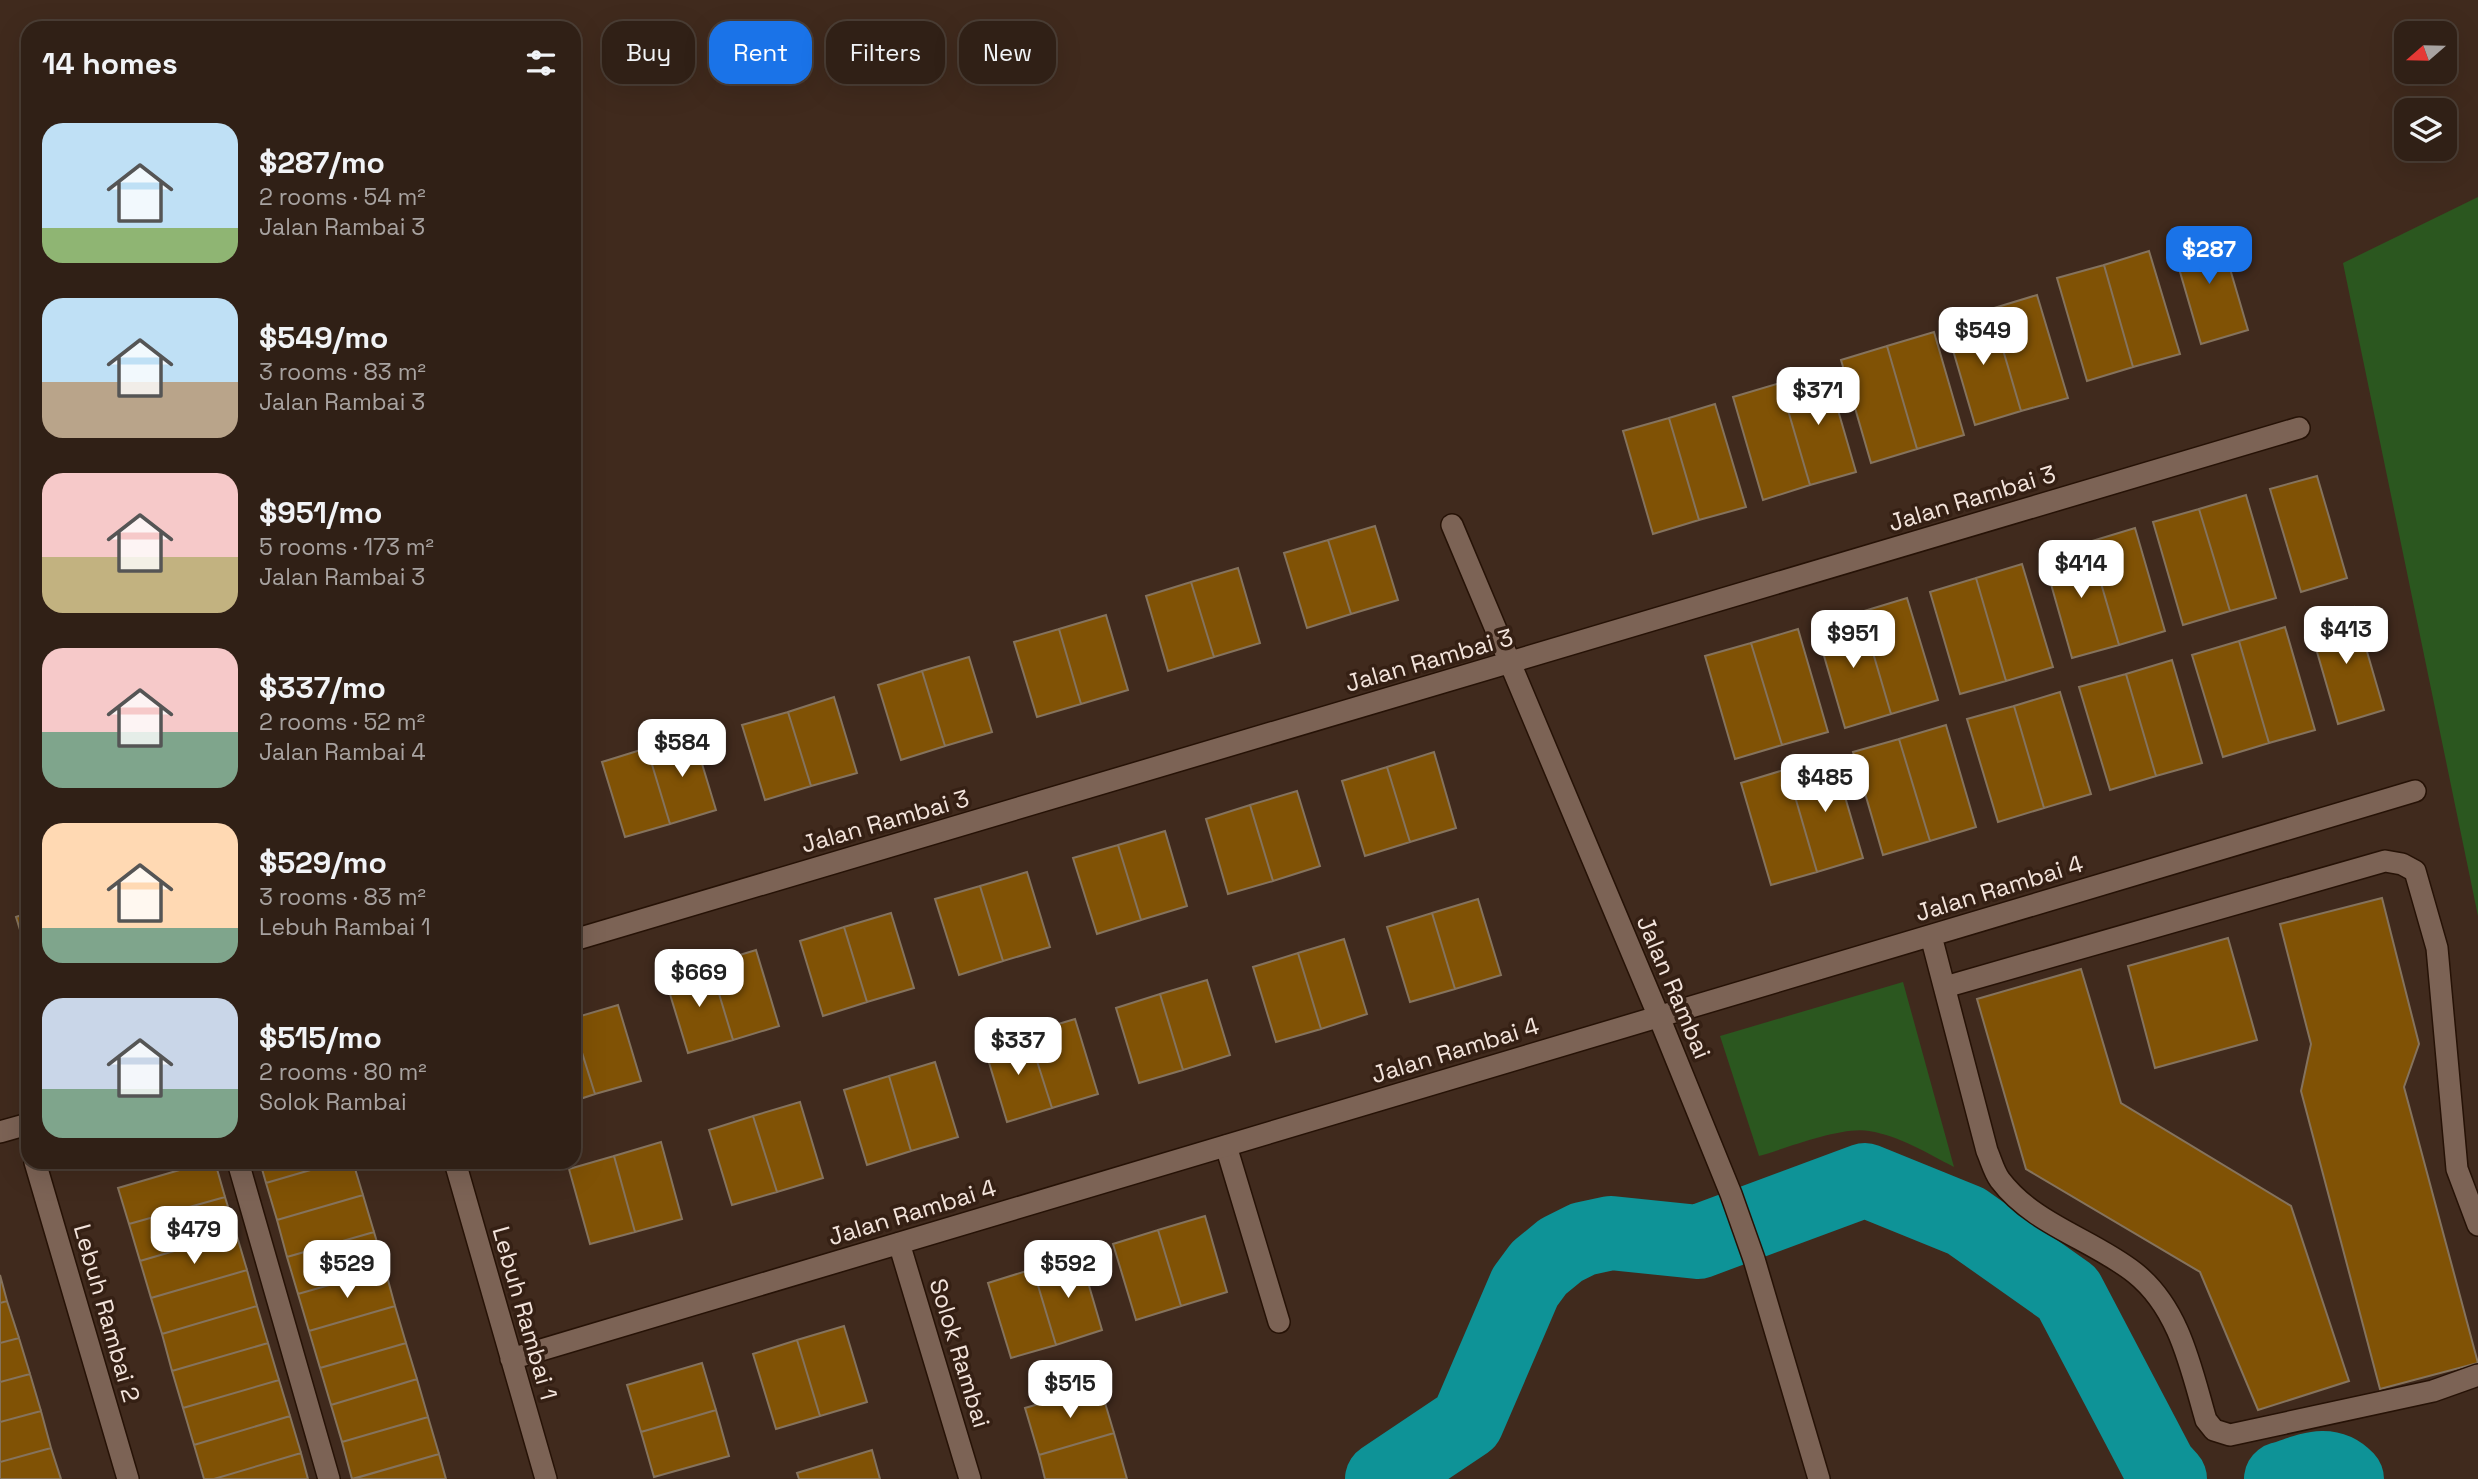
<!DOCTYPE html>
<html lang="en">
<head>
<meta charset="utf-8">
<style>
  body { margin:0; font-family:"Space Grotesk",sans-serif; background:#3c2d23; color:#f1f3f6; height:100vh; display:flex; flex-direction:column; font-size:26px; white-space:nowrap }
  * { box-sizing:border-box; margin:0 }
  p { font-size:23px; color:#a8a3a1 }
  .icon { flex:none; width:38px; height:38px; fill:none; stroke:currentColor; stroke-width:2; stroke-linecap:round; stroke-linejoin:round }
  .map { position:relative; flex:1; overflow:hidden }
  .panel { position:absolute; left:21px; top:21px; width:560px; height:1148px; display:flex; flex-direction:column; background:#302016; border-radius:21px; box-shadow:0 7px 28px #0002,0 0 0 2px #4b3e35 }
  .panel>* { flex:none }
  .hud { position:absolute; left:602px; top:21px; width:665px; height:63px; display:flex; gap:14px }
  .needle { width:46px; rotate:250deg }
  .controls { position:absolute; left:2394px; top:21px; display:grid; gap:14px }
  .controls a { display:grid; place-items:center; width:63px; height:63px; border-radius:14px; background:#302016; box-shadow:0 7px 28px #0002,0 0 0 2px #4b3e35; font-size:35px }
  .price { position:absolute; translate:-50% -60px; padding:0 16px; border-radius:14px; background:#fff; color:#222; font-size:23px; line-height:46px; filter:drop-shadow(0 2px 4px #0008) }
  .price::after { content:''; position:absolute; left:50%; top:42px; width:21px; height:16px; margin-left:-10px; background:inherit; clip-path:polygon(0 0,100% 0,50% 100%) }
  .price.current { background:#1a73e8; color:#fff }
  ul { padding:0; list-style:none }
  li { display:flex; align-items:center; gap:21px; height:175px; padding:0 21px }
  li span { display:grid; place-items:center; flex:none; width:196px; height:140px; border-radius:21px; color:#555 }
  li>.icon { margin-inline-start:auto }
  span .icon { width:84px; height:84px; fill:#fffc; stroke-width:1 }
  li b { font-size:30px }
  h2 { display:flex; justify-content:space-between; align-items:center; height:84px; padding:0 21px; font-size:30px }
  .chip { padding:0 24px; border-radius:21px; background:#302016; box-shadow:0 7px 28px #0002,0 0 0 2px #4b3e35; font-size:24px; line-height:63px }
  .chip.current { background:#1a73e8; color:#fff }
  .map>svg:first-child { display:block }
</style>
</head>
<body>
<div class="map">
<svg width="2478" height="1479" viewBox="0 0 2478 1479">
  <rect width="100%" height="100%" fill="#402a1d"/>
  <path fill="#2b571f" d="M2478 197V916L2343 263Z
    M1903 982 1954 1167C1927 1153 1900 1136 1869 1131 1842 1126 1787 1148 1759 1156L1720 1036Z"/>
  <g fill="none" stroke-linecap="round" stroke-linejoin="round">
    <path stroke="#0e9397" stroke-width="74" d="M1382 1479 1467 1422 1525 1287 1539 1268 1561 1250 1583 1239 1611 1233 1698 1242 1865 1180 1966 1221 2068 1293 2160 1468 2170 1479
      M2281 1479C2306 1472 2327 1458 2347 1479"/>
  </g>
  <path fill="#805205" stroke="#85735d" stroke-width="2" d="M2218 228 2248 330 2201 344 2171 241Z
    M2149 251 2180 354 2133 367 2104 265Z
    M2104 265 2133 367 2087 381 2057 278Z
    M2037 295 2068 398 2021 411 1991 309Z
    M1991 309 2021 411 1975 425 1945 323Z
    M1934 332 1964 435 1917 449 1887 346Z
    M1887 346 1917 449 1871 463 1841 360Z
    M1826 369 1856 472 1810 485 1780 383Z
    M1780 383 1810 485 1763 500 1733 397Z
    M1715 404 1746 507 1699 520 1669 418Z
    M1669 418 1699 520 1653 534 1623 431Z
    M2317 476 2347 578 2301 592 2270 489Z
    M2246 495 2276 598 2230 611 2199 509Z
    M2199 509 2230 611 2183 625 2153 522Z
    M1375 526 1398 600 1351 614 1328 540Z
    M2135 528 2165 631 2119 645 2089 542Z
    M1328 540 1351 614 1307 628 1284 553Z
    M2089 542 2119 645 2072 658 2043 556Z
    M2022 564 2053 667 2006 681 1976 578Z
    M1238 568 1260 643 1214 657 1191 582Z
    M1976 578 2006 681 1960 694 1930 592Z
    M1191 582 1214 657 1168 671 1146 596Z
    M1907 598 1938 700 1891 714 1861 612Z
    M2354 607 2384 710 2338 724 2308 621Z
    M1861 612 1891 714 1845 728 1815 625Z
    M1106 615 1128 690 1081 704 1059 629Z
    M2285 627 2315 730 2269 743 2239 641Z
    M1059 629 1081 704 1037 717 1014 642Z
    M1798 629 1828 732 1782 745 1751 643Z
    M2239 641 2269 743 2223 757 2192 655Z
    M1751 643 1782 745 1735 759 1705 656Z
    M969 657 992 732 945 746 922 671Z
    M2172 660 2202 763 2156 776 2126 674Z
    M922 671 945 746 901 760 878 685Z
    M2126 674 2156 776 2110 790 2079 687Z
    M2060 692 2091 794 2044 808 2014 706Z
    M834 697 857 773 811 786 788 712Z
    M2014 706 2044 808 1998 822 1967 719Z
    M788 712 811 786 765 800 742 725Z
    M1946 725 1976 827 1930 841 1899 739Z
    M693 734 716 810 670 824 647 748Z
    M1899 739 1930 841 1883 855 1853 752Z
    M647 748 670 824 625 837 602 762Z
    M1434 752 1456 828 1410 842 1387 767Z
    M1833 756 1863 858 1817 872 1787 769Z
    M1387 767 1410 842 1365 856 1342 781Z
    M1787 769 1817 872 1771 885 1741 783Z
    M1297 791 1320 866 1273 881 1250 805Z
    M1250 805 1273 881 1228 894 1206 819Z
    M1165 831 1187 906 1141 920 1118 845Z
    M1118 845 1141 920 1097 934 1073 858Z
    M1027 872 1050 947 1003 961 980 886Z
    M980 886 1003 961 959 975 935 899Z
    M2382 898 2419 1044 2404 1087 2478 1363 2380 1389 2301 1091 2311 1044 2280 924Z
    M1478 899 1501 975 1455 989 1432 913Z
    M28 913V956L16 917Z
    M891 913 914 988 867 1002 844 927Z
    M1432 913 1455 989 1410 1002 1387 927Z
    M844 927 867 1002 823 1016 800 941Z
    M2228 938 2257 1040 2155 1068 2128 966Z
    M1344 939 1367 1014 1321 1029 1298 953Z
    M756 950 779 1026 733 1040 710 964Z
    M1298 953 1321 1029 1276 1042 1253 967Z
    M710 964 733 1040 688 1053 665 978Z
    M2081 969 2121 1103 2291 1206 2349 1381 2258 1410 2200 1272 2026 1169 1977 999Z
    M1207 980 1230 1055 1183 1070 1160 994Z
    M1160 994 1183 1070 1139 1083 1116 1008Z
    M618 1005 641 1081 595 1094 574 1027V1018Z
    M1075 1019 1098 1094 1052 1108 1028 1033Z
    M574 1027 595 1094 574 1101Z
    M1028 1033 1052 1108 1007 1122 984 1046Z
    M935 1062 958 1137 911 1151 889 1076Z
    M889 1076 911 1151 867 1165 844 1090Z
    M800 1102 823 1178 777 1192 753 1116Z
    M753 1116 777 1192 732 1205 709 1130Z
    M661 1142 682 1219 635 1232 614 1156Z
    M614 1156 635 1232 590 1244 569 1169Z
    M207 1162H215L225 1197 129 1224 118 1188Z
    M260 1162H338L266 1183Z
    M338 1162H353L363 1195 277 1220 266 1183Z
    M363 1195 374 1232 287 1257 277 1220Z
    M225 1197 236 1233 140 1261 129 1224Z
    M1205 1216 1227 1292 1181 1306 1158 1230Z
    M1158 1230 1181 1306 1136 1320 1113 1244Z
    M374 1232 385 1269 298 1294 287 1257Z
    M236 1233 247 1270 151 1298 140 1261Z
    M1080 1255 1102 1330 1056 1345 1033 1269Z
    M385 1269 395 1306 309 1331 298 1294Z
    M1033 1269 1056 1345 1011 1358 988 1283Z
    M247 1270 257 1306 162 1334 151 1298Z
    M0 1275 7 1301 0 1303Z
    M7 1301 19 1338 0 1343V1303Z
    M257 1306 268 1343 172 1371 162 1334Z
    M395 1306 406 1343 320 1368 309 1331Z
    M844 1326 867 1402 820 1416 797 1340Z
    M19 1338 30 1374 0 1382V1343Z
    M797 1340 820 1416 776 1429 753 1354Z
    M268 1343 279 1380 183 1408 172 1371Z
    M406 1343 417 1379 331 1405 320 1368Z
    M702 1363 716 1410 641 1432 627 1385Z
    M30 1374 41 1411 0 1422V1382Z
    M417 1379 428 1417 342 1442 331 1405Z
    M279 1380 290 1416 194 1445 183 1408Z
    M1100 1386 1114 1433 1039 1455 1025 1408Z
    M716 1410 729 1456 654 1477 641 1432Z
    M41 1411 51 1448 0 1462V1422Z
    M290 1416 301 1453 214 1479H204L194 1445Z
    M428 1417 439 1454 352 1479 342 1442Z
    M1114 1433 1127 1479H1045L1039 1455Z
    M51 1448 61 1479H0V1462Z
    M872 1450 880 1479H799L797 1473Z
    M301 1453 308 1479H214Z
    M439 1454 446 1479H353Z"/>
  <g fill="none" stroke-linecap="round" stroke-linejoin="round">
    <g stroke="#261206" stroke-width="24">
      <path id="lane" d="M1226 1146 1279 1322
        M238 1162 329 1479"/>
    </g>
    <g stroke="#261206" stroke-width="24">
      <path id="street" d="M1452 525 1659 1017 1731 1194 1754 1259 1819 1479
        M1931 936 1987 1151C1991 1160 1994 1172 2000 1180 2034 1225 2092 1239 2135 1273 2180 1309 2191 1369 2206 1420L2214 1430 2230 1435 2433 1391 2478 1375
        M574 940 2299 428
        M1945 987 2385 861 2402 864 2415 871 2437 948 2457 1169 2478 1225
        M0 1132 28 1124
        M35 1162 128 1479
        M455 1162 546 1479
        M899 1243 970 1479
        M511 1359 2415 791"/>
    </g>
    <use href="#lane" stroke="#7c6355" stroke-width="21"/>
    <use href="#street" stroke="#7c6355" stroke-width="21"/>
  </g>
  <g text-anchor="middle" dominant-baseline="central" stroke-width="7" stroke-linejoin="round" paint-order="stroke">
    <g font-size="24" fill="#f3e4dc" stroke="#352014">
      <text transform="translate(1972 498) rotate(-17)">Jalan Rambai 3</text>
      <text transform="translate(1429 660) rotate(-16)">Jalan Rambai 3</text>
      <text transform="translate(885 821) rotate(-16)">Jalan Rambai 3</text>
      <text transform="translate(1999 888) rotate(-17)">Jalan Rambai 4</text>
      <text transform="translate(1674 987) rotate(67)">Jalan Rambai</text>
      <text transform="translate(1455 1050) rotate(-17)">Jalan Rambai 4</text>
      <text transform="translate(912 1212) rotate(-17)">Jalan Rambai 4</text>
      <text transform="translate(107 1313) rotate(74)">Lebuh Rambai 2</text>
      <text transform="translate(525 1313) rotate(74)">Lebuh Rambai 1</text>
      <text transform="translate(960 1353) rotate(73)">Solok Rambai</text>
    </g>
  </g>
</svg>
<div class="controls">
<a><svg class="needle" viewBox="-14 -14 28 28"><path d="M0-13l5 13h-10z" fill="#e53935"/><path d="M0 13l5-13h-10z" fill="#a8a3a1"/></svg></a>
<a><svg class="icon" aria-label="layers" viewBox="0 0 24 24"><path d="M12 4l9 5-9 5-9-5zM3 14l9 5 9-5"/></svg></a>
</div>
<b class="price current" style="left:2209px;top:286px">$287</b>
<b class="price" style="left:1983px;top:367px">$549</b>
<b class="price" style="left:1818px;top:427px">$371</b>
<b class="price" style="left:2081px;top:600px">$414</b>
<b class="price" style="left:2346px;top:666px">$413</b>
<b class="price" style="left:1853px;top:670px">$951</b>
<b class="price" style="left:682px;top:779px">$584</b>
<b class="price" style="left:1825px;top:814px">$485</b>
<b class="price" style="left:699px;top:1009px">$669</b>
<b class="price" style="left:1018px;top:1077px">$337</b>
<b class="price" style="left:194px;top:1266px">$479</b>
<b class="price" style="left:347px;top:1300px">$529</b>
<b class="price" style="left:1068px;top:1300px">$592</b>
<b class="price" style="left:1070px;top:1420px">$515</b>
<div class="hud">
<a class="chip">Buy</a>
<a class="chip current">Rent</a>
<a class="chip">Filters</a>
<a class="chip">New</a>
</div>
<section class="panel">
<h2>14 homes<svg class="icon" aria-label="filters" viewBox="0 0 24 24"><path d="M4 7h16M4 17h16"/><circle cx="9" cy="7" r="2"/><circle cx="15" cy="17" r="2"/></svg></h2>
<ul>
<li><span style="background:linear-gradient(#bfe0f5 75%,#8fb573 0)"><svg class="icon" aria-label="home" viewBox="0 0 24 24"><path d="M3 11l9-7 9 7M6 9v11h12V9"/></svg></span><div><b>$287/mo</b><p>2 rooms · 54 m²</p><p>Jalan Rambai 3</p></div></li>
<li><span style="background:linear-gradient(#bfe0f5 60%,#b9a48a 0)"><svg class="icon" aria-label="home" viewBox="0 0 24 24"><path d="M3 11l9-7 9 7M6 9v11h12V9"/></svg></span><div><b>$549/mo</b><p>3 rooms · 83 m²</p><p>Jalan Rambai 3</p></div></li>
<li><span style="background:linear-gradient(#f6c9c9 60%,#c2b280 0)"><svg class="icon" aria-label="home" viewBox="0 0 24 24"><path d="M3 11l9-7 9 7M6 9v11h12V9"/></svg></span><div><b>$951/mo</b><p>5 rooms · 173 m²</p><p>Jalan Rambai 3</p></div></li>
<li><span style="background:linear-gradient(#f6c9c9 60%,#7fa58c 0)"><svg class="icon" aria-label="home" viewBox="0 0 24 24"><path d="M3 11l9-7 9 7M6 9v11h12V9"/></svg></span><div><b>$337/mo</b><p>2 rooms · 52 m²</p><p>Jalan Rambai 4</p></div></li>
<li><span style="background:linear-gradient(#ffd9b3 75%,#7fa58c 0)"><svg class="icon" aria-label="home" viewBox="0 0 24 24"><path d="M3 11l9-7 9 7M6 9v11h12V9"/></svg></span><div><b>$529/mo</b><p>3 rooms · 83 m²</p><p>Lebuh Rambai 1</p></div></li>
<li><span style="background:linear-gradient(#c9d6e8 65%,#7fa58c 0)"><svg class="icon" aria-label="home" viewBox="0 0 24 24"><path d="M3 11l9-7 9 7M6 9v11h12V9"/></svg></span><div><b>$515/mo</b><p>2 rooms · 80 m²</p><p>Solok Rambai</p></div></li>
</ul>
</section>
</div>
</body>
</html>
